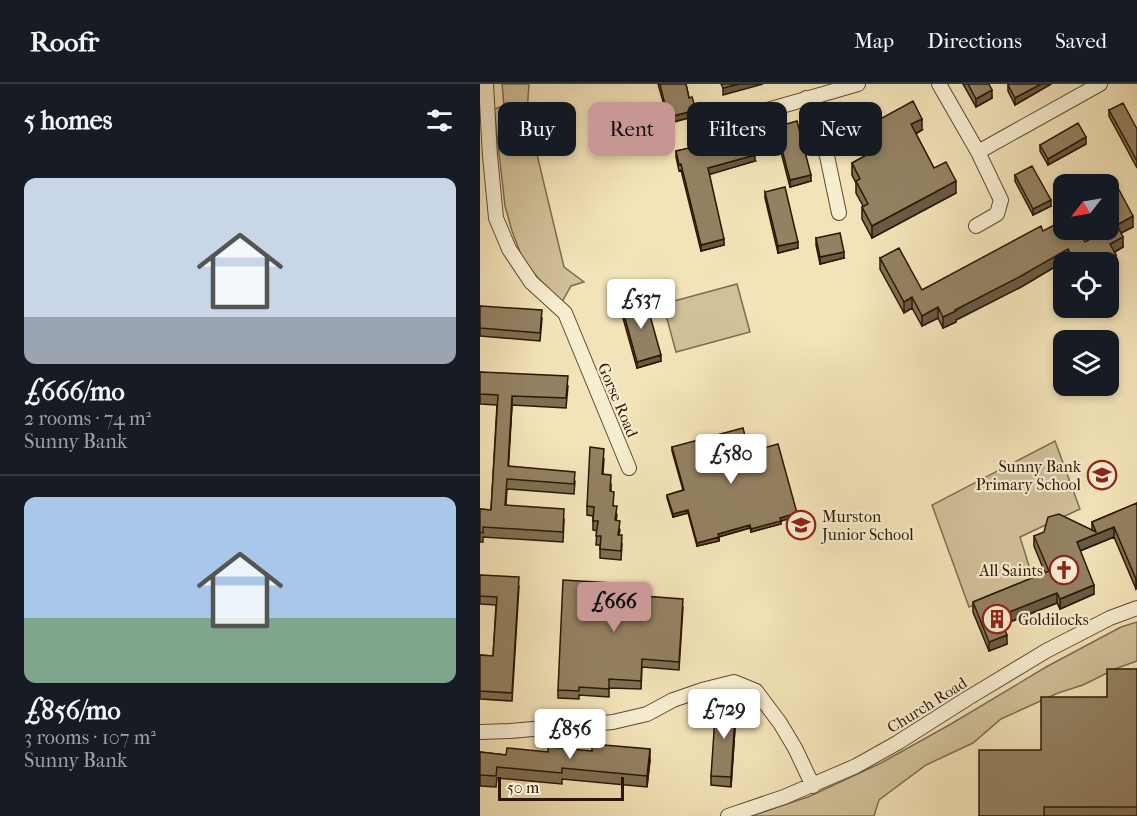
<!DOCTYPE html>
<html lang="en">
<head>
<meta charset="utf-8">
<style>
  body { margin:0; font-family:"IM FELL French Canon",serif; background:#242831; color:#f1f3f6; height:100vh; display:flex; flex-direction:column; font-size:22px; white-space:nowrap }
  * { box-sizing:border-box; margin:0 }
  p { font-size:20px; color:#9ea1a6 }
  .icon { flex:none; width:33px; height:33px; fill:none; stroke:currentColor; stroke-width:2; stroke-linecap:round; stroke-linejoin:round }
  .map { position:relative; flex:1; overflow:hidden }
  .sheet { display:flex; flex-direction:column; background:#171b24; width:480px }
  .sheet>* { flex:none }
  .banner { position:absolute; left:18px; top:18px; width:549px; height:54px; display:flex; gap:12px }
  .needle { width:39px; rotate:239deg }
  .controls { position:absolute; left:573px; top:90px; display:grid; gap:12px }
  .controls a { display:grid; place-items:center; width:66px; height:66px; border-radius:12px; background:#171b24; box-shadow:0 3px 9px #0003; font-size:30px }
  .scale { position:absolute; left:18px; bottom:15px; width:126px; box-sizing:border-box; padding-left:6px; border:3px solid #2c1702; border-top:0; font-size:16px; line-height:21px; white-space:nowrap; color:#2c1702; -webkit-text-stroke:4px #f7edd1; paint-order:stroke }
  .price { position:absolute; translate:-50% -51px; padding:0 14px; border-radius:6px; background:#fff; color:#222; font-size:20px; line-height:39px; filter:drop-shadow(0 2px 3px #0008) }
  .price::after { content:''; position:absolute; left:50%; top:36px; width:18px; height:14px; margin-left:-9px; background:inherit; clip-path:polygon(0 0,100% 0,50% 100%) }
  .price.selected { background:#c59692; color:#111 }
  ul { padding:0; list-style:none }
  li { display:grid; align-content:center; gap:12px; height:318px; padding:0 24px }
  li+li { border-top:2px solid #363941 }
  li span { display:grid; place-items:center; height:186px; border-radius:12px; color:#555 }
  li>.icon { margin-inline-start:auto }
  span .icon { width:108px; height:108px; fill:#fffc; stroke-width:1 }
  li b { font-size:26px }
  h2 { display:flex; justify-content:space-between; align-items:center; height:72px; padding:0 24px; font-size:26px }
  .tag { padding:0 21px; border-radius:12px; background:#171b24; box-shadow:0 3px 9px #0003; font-size:21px; line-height:54px }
  .tag.selected { background:#c59692; color:#111 }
  header { display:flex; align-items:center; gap:36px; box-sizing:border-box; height:84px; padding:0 30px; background:#171b24; border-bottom:2px solid #363941 }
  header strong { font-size:28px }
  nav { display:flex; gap:33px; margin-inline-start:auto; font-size:21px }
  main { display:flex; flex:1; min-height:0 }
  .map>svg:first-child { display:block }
</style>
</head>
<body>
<header>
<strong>Roofr</strong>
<nav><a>Map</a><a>Directions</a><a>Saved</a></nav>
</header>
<main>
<section class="sheet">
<h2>5 homes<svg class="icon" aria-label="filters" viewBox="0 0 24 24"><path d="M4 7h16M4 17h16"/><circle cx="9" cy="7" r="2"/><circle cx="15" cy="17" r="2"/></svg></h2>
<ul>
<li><span style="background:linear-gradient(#c9d6e8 75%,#9aa5b1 0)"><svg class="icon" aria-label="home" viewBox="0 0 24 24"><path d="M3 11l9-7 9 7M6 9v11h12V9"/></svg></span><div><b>£666/mo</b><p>2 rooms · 74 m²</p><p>Sunny Bank</p></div></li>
<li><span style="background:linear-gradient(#a9c7e8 65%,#7fa58c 0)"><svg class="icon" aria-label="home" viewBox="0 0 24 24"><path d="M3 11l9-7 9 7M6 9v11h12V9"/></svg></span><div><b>£856/mo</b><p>3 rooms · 107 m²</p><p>Sunny Bank</p></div></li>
</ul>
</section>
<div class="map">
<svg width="657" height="732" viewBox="0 0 657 732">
  <rect width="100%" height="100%" fill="#f3e3b8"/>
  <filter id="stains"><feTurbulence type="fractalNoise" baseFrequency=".00333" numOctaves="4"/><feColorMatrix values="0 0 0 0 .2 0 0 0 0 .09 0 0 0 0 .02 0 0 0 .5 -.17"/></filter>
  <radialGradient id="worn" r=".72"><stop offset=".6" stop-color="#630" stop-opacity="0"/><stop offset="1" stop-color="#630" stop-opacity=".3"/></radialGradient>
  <path fill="#d1c099" stroke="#7e6c4e" stroke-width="1.5" d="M22 0H49L47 29 84 183 104 198 91 202 82 218 58 194 43 176 32 147 25 122 14 25 24 22Z
    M257 200 270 248 196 268 183 220Z
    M575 357 600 425 540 453 554 498 489 523 452 421Z
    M657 538V577L635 585 603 601 578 609 521 635 493 659 446 681 399 716 394 732H271L328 713 401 679 471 640 566 583 641 543Z"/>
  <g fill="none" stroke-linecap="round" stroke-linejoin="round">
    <g stroke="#5e4a30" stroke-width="16">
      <path id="street" d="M6 0 10 72 16 134 29 165 51 198 85 229 149 384
        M459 0 498 68 521 116 517 130 496 142
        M326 14 347 72 359 129
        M232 42 378 0
        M498 68 620 0
        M0 648 30 647 133 638 167 630 193 616 222 606 254 598 276 607 300 639 315 664 333 702
        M248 732 304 713 376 682 417 659 488 614 566 567 630 534 657 524"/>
    </g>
    <use href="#street" stroke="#f7edd1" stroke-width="14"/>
  </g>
  <path fill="#7e6f53" stroke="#2c1702" stroke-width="1.5" d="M178 0H206L209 14 216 32 186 40 183 28V22L184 21Z
    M483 0H509L512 14 496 23Z
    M571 0 535 21 528 7V1Z
    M629 26 657 45V84L629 32Z
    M296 43 331 97 310 103 296 49Z
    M382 45 442 46 436 50 454 84 476 109 392 154 382 135V123L383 122 376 109V99L372 91V79L389 70 382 57Z
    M606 60 568 81 560 67V61Z
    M226 62 275 77 229 90 244 161 221 167 201 86 199 87 196 73V67Z
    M535 91 571 122 553 131 535 97Z
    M285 108 318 164 298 169 285 114Z
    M628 109 653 143 641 149 643 163 635 168 636 182 628 186V178H590L588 175 541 203 476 236V238L463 244 458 234 442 242 432 224 424 229 400 185V174L442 206 563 147 605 158 622 148 621 146H628Z
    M336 154 364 174 340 180 336 161Z
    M141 220 181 277 157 284 141 227Z
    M0 222 62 234 60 257 0 252Z
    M0 288 88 302 86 324 32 321 28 382 95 397 94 410 27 405 26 421 84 435 83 458 3 453V458H0V425L11 426 17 321 0 320Z
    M192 363 269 368 317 432 301 437V440L271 448 270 444 239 453V457L217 462 208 429 193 433 187 414V411L203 406 192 367Z
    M124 374 123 390 131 400V407L133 422 137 431 136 437 140 446 139 451 142 460 141 476 120 474V461H116L117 447 113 446V432L107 431V422Z
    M657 419V504L656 505 634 453 600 467 614 510 580 525 577 519 523 541 527 560 509 567 493 528V518L565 489 554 462V452L612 446V438Z
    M0 491 39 502 32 617 0 615V571L13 572 16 521 0 520Z
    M165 512 203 523 199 586 162 583 161 605 129 604V613L99 611V615L78 614V606Z
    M657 585V732H499L561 666 627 613Z
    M256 629 251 703 231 701V692Z
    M0 668 26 671 170 676 167 703 82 695V700L17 694 16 703 0 702Z"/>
  <path fill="#675a44" stroke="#2c1702" stroke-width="1.5" d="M259 0H283L243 11V4Z
    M561 0H571L535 21V14Z
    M512 6V14L496 23V15Z
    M216 26V32L186 40V34Z
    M442 35V46L431 52V40Z
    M606 53V60L568 81V75Z
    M275 71V77L228 91V84Z
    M331 91V97L310 103V96Z
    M476 97V109L392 154V142Z
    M571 116V122L553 131V125Z
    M653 132V143L637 151V141Z
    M643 153V163L630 170V160Z
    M244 155V161L221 167V161Z
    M318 158V164L298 169V162Z
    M588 165V175L541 203 476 236V238L463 244V233L475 226Z
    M364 168V174L340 180V173Z
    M600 169V178H593V173Z
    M636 171V182L628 186V178H622Z
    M432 213V224L424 229V218Z
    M458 223V234L442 242V232Z
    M181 271V277L157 284V278Z
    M32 312V321L28 392V382Z
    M208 426V429L193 433V430Z
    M317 429V432L301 437V440L271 448V445L300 434Z
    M270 441V444L238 453V450Z
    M634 443V453L597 468V458Z
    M239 453V457L217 462V459Z
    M656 495H657V504L656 505Z
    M614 501V510L580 525V515Z
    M577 509V519L519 542V532Z
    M527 551V560L509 567V558Z
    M256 619V629L251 703V693Z
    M170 665V676L167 703V692Z"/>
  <path fill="#938161" stroke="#2c1702" stroke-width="1.5" d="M180 0H206L209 14 212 13 216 26 186 34 183 22 185 21Z
    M241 0H259L243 4Z
    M488 0H509L512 6 496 15Z
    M529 0H561L535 14 528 1Z
    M433 17 442 35 431 40 454 84 466 78 476 97 392 142 382 123 388 120 376 97 380 95 372 79 394 67 382 45Z
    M643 19 657 45V77L629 26Z
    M317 37 331 91 310 96 296 43Z
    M598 39 606 53 568 75 560 61Z
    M269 50 275 71 228 84 244 155 221 161 201 80 199 81 196 67 225 60 226 62Z
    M552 82 571 116 553 125 535 91Z
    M305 103 318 158 298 162 285 108Z
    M638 104 653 132 637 141 643 153 630 160 636 171 622 178H605L600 169 593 173 588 165 541 192 475 226 476 227 463 233 458 223 442 232 432 213 424 218 400 174 419 164 442 206 561 142 563 147 584 136V146H598L605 158 627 146H628V126L631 125 628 120V109Z
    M360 149 364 168 340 173 336 154Z
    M165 214 181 271 157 278 141 220Z
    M0 222 62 226 60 249 0 244Z
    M0 288 88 292 86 314 32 312 28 382 95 388 94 400 27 395 25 421 84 425 83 448 3 443V449L0 448V425L11 426 18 311 0 310Z
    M263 344 269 368 298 360 317 429 300 434 301 437 271 445 270 441 238 450 239 453 217 459 208 426 193 430 187 411 204 406 192 363Z
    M110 363 124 365 122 390 131 391 130 407 134 408 133 422H137L135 436 140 437 138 451H142L141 467 120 465 121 452H116L118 437H113L114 423 107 422Z
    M657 419V495H656L634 443 597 458 614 501 580 515 577 509 519 532 527 551 509 558 493 518 569 487 554 452 564 448 568 433 579 430 616 448 612 438Z
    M0 491 39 493 32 609 0 607V571L13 572 17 513 0 512Z
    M83 496 165 501 164 512 203 515 199 578 162 575 161 597 129 595V605L99 603V607L78 606Z
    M627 585H657V723H564V732H499V666H561V613H627Z
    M236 618 256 619 251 693 231 692Z
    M112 660 170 665 167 692 82 684V689L17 683 16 692 0 691V668L26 671 27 664 68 668V663L112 667Z"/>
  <defs>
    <g id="school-ring" transform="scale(1.5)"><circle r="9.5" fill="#f7edd1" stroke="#8f2418" stroke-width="1.5"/><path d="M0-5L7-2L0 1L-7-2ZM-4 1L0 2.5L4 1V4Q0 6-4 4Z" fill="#8f2418"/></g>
    <g id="church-ring" transform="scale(1.5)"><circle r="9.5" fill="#f7edd1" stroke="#8f2418" stroke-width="1.5"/><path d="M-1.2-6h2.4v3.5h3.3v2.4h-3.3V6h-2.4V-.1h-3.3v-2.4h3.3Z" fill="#8f2418"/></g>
    <g id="building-ring" transform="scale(1.5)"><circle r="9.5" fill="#f7edd1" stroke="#8f2418" stroke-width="1.5"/><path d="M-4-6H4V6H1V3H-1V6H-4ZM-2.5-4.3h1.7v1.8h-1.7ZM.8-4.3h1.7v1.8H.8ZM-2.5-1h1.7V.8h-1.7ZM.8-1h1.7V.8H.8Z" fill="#8f2418"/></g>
  </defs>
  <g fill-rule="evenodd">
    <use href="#school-ring" x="622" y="391"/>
    <use href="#school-ring" x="321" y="441"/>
    <use href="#church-ring" x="584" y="486"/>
    <use href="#building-ring" x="517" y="535"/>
  </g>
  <g text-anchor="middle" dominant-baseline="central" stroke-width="4.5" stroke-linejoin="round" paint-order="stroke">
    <g font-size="16" fill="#2c1702" stroke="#f7edd1">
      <text transform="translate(138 316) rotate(67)">Gorse Road</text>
      <text transform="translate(447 621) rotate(-32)">Church Road</text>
    </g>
    <g font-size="16" fill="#2c1702" stroke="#f7edd1" text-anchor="end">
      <text x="601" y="382">Sunny Bank<tspan x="601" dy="18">Primary School</tspan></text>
      <text x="342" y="432" text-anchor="start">Murston<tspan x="342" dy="18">Junior School</tspan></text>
      <text x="563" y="486">All Saints</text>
      <text x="538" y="535" text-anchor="start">Goldilocks</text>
    </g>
  </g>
  <rect width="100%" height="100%" filter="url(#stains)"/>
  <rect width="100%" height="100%" fill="url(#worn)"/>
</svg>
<div class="controls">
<a><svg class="needle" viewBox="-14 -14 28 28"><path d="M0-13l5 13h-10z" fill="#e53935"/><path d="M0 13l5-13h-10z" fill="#9ea1a6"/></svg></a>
<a><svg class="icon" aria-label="locate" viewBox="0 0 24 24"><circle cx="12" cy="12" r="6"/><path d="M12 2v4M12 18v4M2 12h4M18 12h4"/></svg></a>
<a><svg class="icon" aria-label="layers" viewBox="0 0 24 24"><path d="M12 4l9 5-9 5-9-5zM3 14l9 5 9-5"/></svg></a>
</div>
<div class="scale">50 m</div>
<b class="price" style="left:161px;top:246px">£537</b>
<b class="price" style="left:251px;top:401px">£580</b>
<b class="price selected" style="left:134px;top:549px">£666</b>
<b class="price" style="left:244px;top:656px">£729</b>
<b class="price" style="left:90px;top:676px">£856</b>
<div class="banner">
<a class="tag">Buy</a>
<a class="tag selected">Rent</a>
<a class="tag">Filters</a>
<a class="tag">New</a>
</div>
</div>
</main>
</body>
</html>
